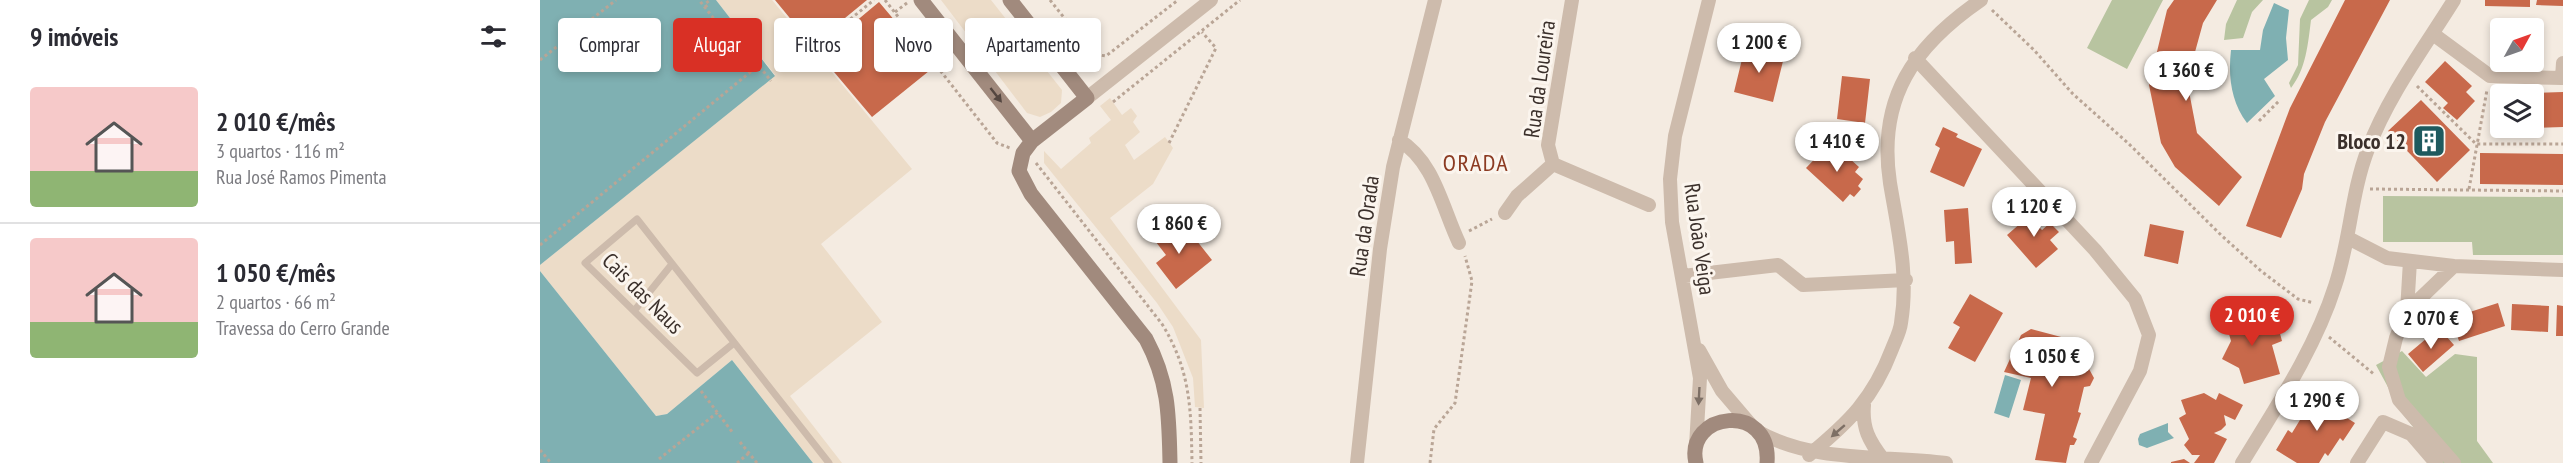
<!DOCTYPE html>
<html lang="pt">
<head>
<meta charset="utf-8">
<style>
  body { margin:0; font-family:"PT Sans Narrow",sans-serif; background:#f7f7f7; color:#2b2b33; height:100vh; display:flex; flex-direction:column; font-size:22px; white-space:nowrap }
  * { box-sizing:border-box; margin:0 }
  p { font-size:20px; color:#7c7c81 }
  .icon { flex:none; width:33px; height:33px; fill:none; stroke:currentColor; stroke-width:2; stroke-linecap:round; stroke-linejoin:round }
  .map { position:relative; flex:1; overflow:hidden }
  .sheet { display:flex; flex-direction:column; background:#fff; width:540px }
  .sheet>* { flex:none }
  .banner { position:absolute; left:18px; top:18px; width:570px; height:54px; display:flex; gap:12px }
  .needle { width:39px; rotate:50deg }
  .fabs { position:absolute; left:1950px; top:18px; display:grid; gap:12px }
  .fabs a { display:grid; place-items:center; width:54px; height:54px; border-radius:6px; background:#fff; box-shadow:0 3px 9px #0003; font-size:30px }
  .price { position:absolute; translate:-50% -51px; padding:0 14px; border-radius:21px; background:#fff; color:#222; font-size:20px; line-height:39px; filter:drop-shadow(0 2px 3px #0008) }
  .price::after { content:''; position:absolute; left:50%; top:36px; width:18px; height:14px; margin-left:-9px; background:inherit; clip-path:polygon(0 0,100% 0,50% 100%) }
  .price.selected { background:#d93025; color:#fff }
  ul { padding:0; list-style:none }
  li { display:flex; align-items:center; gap:18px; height:150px; padding:0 30px }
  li+li { border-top:2px solid #e1e1e2 }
  li span { display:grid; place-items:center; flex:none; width:168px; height:120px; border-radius:6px; color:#555 }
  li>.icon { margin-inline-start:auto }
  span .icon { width:72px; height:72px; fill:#fffc; stroke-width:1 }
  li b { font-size:26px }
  h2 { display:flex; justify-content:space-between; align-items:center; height:72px; padding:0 30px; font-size:26px }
  .tag { padding:0 21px; border-radius:6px; background:#fff; box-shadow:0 3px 9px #0003; font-size:21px; line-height:54px }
  .tag.selected { background:#d93025; color:#fff }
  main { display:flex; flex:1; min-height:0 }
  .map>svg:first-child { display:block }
</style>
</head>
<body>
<main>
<section class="sheet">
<h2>9 imóveis<svg class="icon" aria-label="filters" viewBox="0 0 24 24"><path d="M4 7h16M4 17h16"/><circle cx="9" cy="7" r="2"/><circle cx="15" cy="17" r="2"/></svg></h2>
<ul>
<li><span style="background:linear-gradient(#f6c9c9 70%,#8fb573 0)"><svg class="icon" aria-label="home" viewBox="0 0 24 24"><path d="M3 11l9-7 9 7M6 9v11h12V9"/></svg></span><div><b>2 010 €/mês</b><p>3 quartos · 116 m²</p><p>Rua José Ramos Pimenta</p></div></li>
<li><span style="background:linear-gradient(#f6c9c9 70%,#8fb573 0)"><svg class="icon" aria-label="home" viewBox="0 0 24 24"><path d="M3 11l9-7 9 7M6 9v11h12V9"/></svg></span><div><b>1 050 €/mês</b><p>2 quartos · 66 m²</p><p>Travessa do Cerro Grande</p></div></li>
</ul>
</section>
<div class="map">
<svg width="2023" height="463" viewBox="0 0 2023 463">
  <rect width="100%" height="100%" fill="#f4ebe1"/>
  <path fill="#b8c4a0" d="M1572 0H1623L1587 69 1547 48Z
    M1697 0H1723L1712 12 1703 38 1684 40 1686 24Z
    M1769 0H1792L1788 7 1771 20C1768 44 1766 69 1751 88L1749 83 1758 65 1760 19Z
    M1843 196 2023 197V255H1933L1932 242H1843Z
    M1862 351 1886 377 1915 354 1937 357V441L1953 463H1902L1862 413 1836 365Z"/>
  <path fill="#ecdcc8" d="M176 0H232L372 169 281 244 342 322 250 396 302 463H273L192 360 127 414 116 416 0 271V265L235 75Z
    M401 0H451L522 90 521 103 511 112 500 117 487 113Z
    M570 98 582 115 591 108 597 116 593 122 600 132 585 145 594 160 625 137 633 148 613 184 570 218 661 340 664 408 655 407 653 378 633 327 617 303 504 163V151L521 169 551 143 549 138 571 120 560 106Z"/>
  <path fill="#7fb0b2" d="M0 0H176L235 76 0 265Z
    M1734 3 1749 10 1746 38 1748 60 1724 79 1735 96 1707 123C1691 102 1688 76 1691 50H1720L1723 30Z
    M0 271 116 416 127 414 192 360 273 463H0Z
    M1465 375 1481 380 1469 418 1454 413Z
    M1628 423V432L1634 438 1607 448 1599 445 1598 439 1600 434Z"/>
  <path fill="#c8694b" d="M235 0H327L272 45Z
    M1634 0H1677L1663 23 1647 81 1657 133 1702 177 1679 206 1635 167 1621 143 1609 85 1627 10Z
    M1805 0H1850L1785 122 1764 174 1762 189 1741 238 1706 226 1750 108Z
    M1945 0H1990V7L1945 6Z
    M1997 0H2023V6L1996 5Z
    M339 2 394 67 332 117 278 53Z
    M1205 47 1244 57 1233 102 1194 92Z
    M1905 61 1932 86 1926 92 1935 101 1917 120 1903 108 1908 103 1885 82Z
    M1302 76 1330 79 1325 123 1297 119Z
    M2023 92V127L1994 128V93Z
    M1953 94H1960V129H1954Z
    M1881 100 1930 150 1897 182 1848 131Z
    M1403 127 1418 134 1416 137 1442 149 1424 187 1390 172 1400 148 1395 145Z
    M1287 146 1296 154 1300 150 1319 167 1315 172 1323 179 1318 186 1321 189 1314 197 1310 194 1303 202 1266 168Z
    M1940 153 2023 154V185L1940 184Z
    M1494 205 1503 215 1494 222 1502 230 1510 223 1519 232 1510 240 1518 249 1496 268 1467 235 1489 216 1486 213Z
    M1428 208 1432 263 1415 264 1414 241 1406 242 1404 210Z
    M625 220 639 239 649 231 672 260 636 289 616 263 626 255 609 233Z
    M1610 224 1644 231 1638 264 1604 256Z
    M1430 294 1463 313 1435 362 1408 348 1420 327 1413 323Z
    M1958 303 1965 326 1919 341 1911 318Z
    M1972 304 2009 306 2008 332 1971 330Z
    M2017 305 2023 306V336H2016Z
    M1721 309 1727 329 1738 326 1742 341 1732 345 1740 374 1704 384 1699 368 1682 359 1691 341 1685 320Z
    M1899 328 1914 345 1883 372 1868 354Z
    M1491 329 1540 342 1536 356 1543 358 1554 378 1550 386 1544 387 1538 412 1541 413 1533 437 1537 439 1534 445H1530L1526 463 1495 460 1505 414 1483 410 1491 378 1464 372 1481 335Z
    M1787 388 1804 399 1796 411 1815 423 1803 441 1800 438 1788 456 1785 453 1779 463H1757L1736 450 1748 430 1752 433 1763 415 1768 418Z
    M1664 393 1676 400 1679 393 1703 405 1695 420 1684 415 1686 425 1681 430 1674 433 1687 439 1674 463H1654L1660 455H1652L1644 445 1649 439 1639 418 1646 414 1641 400Z
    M1644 459 1650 463H1631V462Z"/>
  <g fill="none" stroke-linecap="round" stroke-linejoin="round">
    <path stroke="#b9a596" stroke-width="3" stroke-dasharray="3 3" stroke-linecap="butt" d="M345 0 457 143 470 148
      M510 0 553 54 566 56 638 0
      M165 7 169 4 166 0
      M1452 10 1494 50 1533 94 1588 143 1681 235 1721 271 1758 299 1774 303
      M355 12 367 3
      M273 49 334 0
      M200 52 205 48 231 81
      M0 60 76 0
      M1877 86 1936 144H2023
      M573 102 700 0
      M1719 121 1740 100
      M629 143 676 48 662 32
      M496 163 622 324C651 371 651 410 652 463
      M1830 189 2023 191
      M1929 189 1947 90
      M929 231 952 219
      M0 245 214 69 159 0
      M1789 337 1835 375
      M161 391 193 433
      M660 408 661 463
      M200 442 217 463
      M0 450 11 463
      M119 459 178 412
      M197 463 209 453
      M890 463 894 429 915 403 932 281 925 256"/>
    <path stroke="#cdbbac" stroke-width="7" d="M94 311 132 264
      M194 343 157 373 45 263 97 219C161 301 225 382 289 463"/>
    <path stroke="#cdbbac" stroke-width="14" d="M1032 0 1008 145 1013 164 1109 205
      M1893 34 1950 76 2022 78 2023 63
      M1375 58 1555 250 1595 299 1609 335 1600 371 1551 463
      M547 98 671 0
      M859 140C894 161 902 207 919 243
      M965 213 977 196 1013 164
      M1808 238 1847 258 1914 266 2023 270
      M1143 276 1238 265 1263 285 1366 280
      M1867 311 1870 261
      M1159 350 1182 391 1211 425
      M1324 405C1322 428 1329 441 1343 459
      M1219 432C1273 463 1344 455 1406 463
      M1156 446 1160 378 1132 222 1130 179 1135 136 1169 0
      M1269 455C1309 422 1333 399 1352 349 1355 341 1360 332 1361 323 1369 275 1358 231 1350 183 1337 98 1374 46 1441 0
      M817 463 840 249 853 167 895 0
      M1702 463C1736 407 1775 349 1795 286 1810 242 1811 193 1828 149 1848 96 1884 48 1914 0
      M1817 463 1843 422 1871 434 1896 463
      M1914 463 1859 400 1849 367 1856 338 1867 311 1914 266"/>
    <path stroke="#a18a7d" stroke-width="15" d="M381 0 492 141
      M470 0 547 98 492 141 483 153 479 171 491 194 606 339C629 382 629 416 630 463
      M1156 463C1144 412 1232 401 1227 463"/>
  </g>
  <defs><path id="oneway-solid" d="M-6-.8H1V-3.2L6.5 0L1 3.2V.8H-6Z" transform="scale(1.5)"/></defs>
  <use fill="#544640" href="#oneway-solid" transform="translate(456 95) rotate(52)"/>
  <g fill="#7d6f65">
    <use href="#oneway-solid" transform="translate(1159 396) rotate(93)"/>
    <use href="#oneway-solid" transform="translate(1298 431) rotate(139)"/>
  </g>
  <defs>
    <g id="building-square" transform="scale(1.725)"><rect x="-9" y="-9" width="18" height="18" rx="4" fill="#1f5a5e" stroke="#fbf5ee"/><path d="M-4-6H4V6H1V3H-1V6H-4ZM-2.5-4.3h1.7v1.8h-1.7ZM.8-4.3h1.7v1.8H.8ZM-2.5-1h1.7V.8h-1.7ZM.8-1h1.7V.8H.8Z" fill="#fff"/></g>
  </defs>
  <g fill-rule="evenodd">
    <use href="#building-square" x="1889" y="141"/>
  </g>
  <g text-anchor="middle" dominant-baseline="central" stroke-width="6" stroke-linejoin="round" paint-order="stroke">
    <g font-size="22" fill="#3b302b" stroke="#fbf5ee">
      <text transform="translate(999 79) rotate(-82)">Rua da Loureira</text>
      <text transform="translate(824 226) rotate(-82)">Rua da Orada</text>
      <text transform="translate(1160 239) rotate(82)">Rua João Veiga</text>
      <text transform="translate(103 293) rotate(45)">Cais das Naus</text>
    </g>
    <g font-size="22" font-weight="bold" fill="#3b302b" stroke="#fbf5ee" text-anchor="end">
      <text x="1866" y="141">Bloco 12</text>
    </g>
    <g font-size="24" letter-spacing="1.5" fill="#8c3b22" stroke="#fbf5ee">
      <text x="936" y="162">ORADA</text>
    </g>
  </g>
</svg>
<div class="fabs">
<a><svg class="needle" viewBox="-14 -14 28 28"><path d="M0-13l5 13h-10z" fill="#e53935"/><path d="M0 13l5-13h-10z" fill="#7c7c81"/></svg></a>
<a><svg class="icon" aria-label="layers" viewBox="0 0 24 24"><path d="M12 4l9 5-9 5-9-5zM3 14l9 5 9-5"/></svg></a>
</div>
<b class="price" style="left:1219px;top:74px">1 200 €</b>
<b class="price" style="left:1646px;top:102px">1 360 €</b>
<b class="price" style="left:1297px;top:173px">1 410 €</b>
<b class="price" style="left:1494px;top:238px">1 120 €</b>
<b class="price" style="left:639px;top:255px">1 860 €</b>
<b class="price selected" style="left:1712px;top:347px">2 010 €</b>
<b class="price" style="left:1891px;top:350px">2 070 €</b>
<b class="price" style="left:1512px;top:388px">1 050 €</b>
<b class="price" style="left:1777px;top:432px">1 290 €</b>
<div class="banner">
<a class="tag">Comprar</a>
<a class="tag selected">Alugar</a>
<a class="tag">Filtros</a>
<a class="tag">Novo</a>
<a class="tag">Apartamento</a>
</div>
</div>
</main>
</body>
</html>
